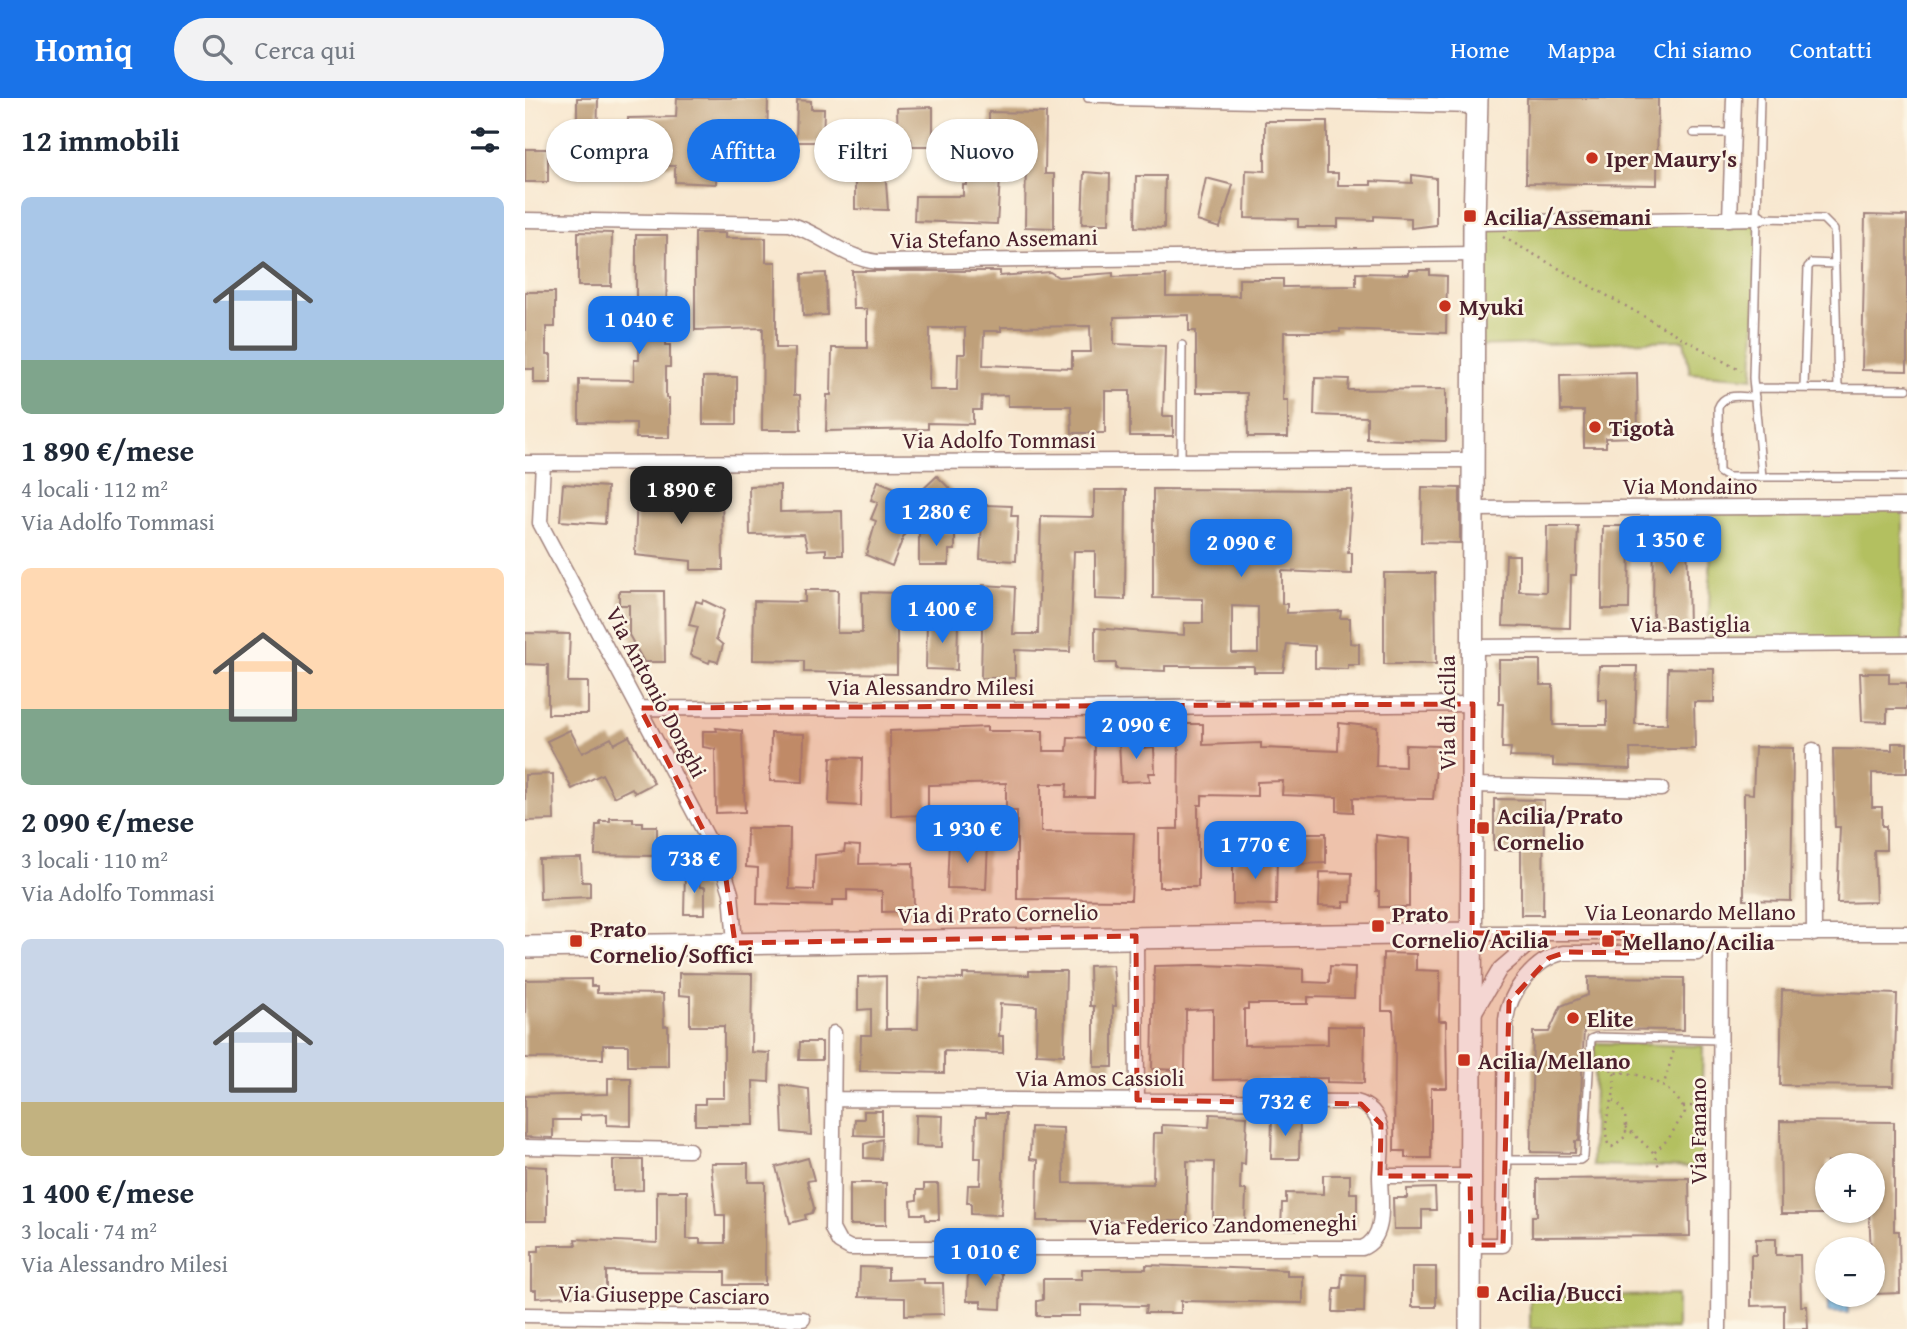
<!DOCTYPE html>
<html lang="it">
<head>
<meta charset="utf-8">
<style>
  body { margin:0; font-family:"Gentium Book Plus",serif; background:#f2f2f3; color:#1f2937; height:100vh; display:flex; flex-direction:column; font-size:26px; white-space:nowrap }
  * { box-sizing:border-box; margin:0 }
  p { font-size:23px; color:#747a83 }
  .icon { flex:none; width:38px; height:38px; fill:none; stroke:currentColor; stroke-width:2; stroke-linecap:round; stroke-linejoin:round }
  .map { position:relative; flex:1; overflow:hidden }
  .details { display:flex; flex-direction:column; background:#fff; width:525px }
  .details>* { flex:none }
  .hud { position:absolute; left:21px; top:21px; width:665px; height:63px; display:flex; gap:14px }
  .tools { position:absolute; left:1290px; top:1055px; display:grid; gap:14px }
  .tools a { display:grid; place-items:center; width:70px; height:70px; border-radius:50%; background:#fff; box-shadow:0 2px 5px #0004; font-size:35px }
  .price { position:absolute; translate:-50% -60px; padding:0 16px; border-radius:14px; background:#1a73e8; color:#fff; font-size:23px; line-height:46px; filter:drop-shadow(0 2px 4px #0008) }
  .price::after { content:''; position:absolute; left:50%; top:42px; width:21px; height:16px; margin-left:-10px; background:inherit; clip-path:polygon(0 0,100% 0,50% 100%) }
  .price.current { background:#222; color:#fff }
  ul { padding:0; list-style:none }
  li { display:grid; align-content:center; gap:14px; height:371px; padding:0 21px }
  li span { display:grid; place-items:center; height:217px; border-radius:10px; color:#555 }
  li>.icon { margin-inline-start:auto }
  span .icon { width:126px; height:126px; fill:#fffc; stroke-width:1 }
  li b { font-size:30px }
  h2 { display:flex; justify-content:space-between; align-items:center; height:84px; padding:0 21px; font-size:30px }
  .tag { padding:0 24px; border-radius:32px; background:#fff; box-shadow:0 2px 5px #0004; font-size:24px; line-height:63px }
  .tag.current { background:#1a73e8; color:#fff }
  header { display:flex; align-items:center; gap:42px; box-sizing:border-box; height:98px; padding:0 35px; background:#1a73e8; color:#fff }
  header strong { font-size:33px }
  nav { display:flex; gap:38px; margin-inline-start:auto; font-size:24px }
  .search { width:490px; height:63px; background:#f2f2f3; display:flex; align-items:center; gap:18px; box-sizing:border-box; padding:0 24px; border-radius:38px; color:#747a83; font-size:26px }
  main { display:flex; flex:1; min-height:0 }
  .map>svg:first-child { display:block }
</style>
</head>
<body>
<header>
<strong>Homiq</strong>
<div class="search"><svg class="icon" aria-label="search" viewBox="0 0 24 24"><circle cx="10" cy="10" r="6"/><path d="M15 15l6 6"/></svg>Cerca qui</div>
<nav><a>Home</a><a>Mappa</a><a>Chi siamo</a><a>Contatti</a></nav>
</header>
<main>
<section class="details">
<h2>12 immobili<svg class="icon" aria-label="filters" viewBox="0 0 24 24"><path d="M4 7h16M4 17h16"/><circle cx="9" cy="7" r="2"/><circle cx="15" cy="17" r="2"/></svg></h2>
<ul>
<li><span style="background:linear-gradient(#a9c7e8 75%,#7fa58c 0)"><svg class="icon" aria-label="home" viewBox="0 0 24 24"><path d="M3 11l9-7 9 7M6 9v11h12V9"/></svg></span><div><b>1 890 €/mese</b><p>4 locali · 112 m²</p><p>Via Adolfo Tommasi</p></div></li>
<li><span style="background:linear-gradient(#ffd9b3 65%,#7fa58c 0)"><svg class="icon" aria-label="home" viewBox="0 0 24 24"><path d="M3 11l9-7 9 7M6 9v11h12V9"/></svg></span><div><b>2 090 €/mese</b><p>3 locali · 110 m²</p><p>Via Adolfo Tommasi</p></div></li>
<li><span style="background:linear-gradient(#c9d6e8 75%,#c2b280 0)"><svg class="icon" aria-label="home" viewBox="0 0 24 24"><path d="M3 11l9-7 9 7M6 9v11h12V9"/></svg></span><div><b>1 400 €/mese</b><p>3 locali · 74 m²</p><p>Via Alessandro Milesi</p></div></li>
</ul>
</section>
<div class="map">
<svg width="1382" height="1231" viewBox="0 0 1382 1231">
  <rect width="100%" height="100%" fill="#fcf5e5"/>
  <filter id="ink" filterUnits="userSpaceOnUse"><feTurbulence type="fractalNoise" baseFrequency=".0143" numOctaves="2"/><feDisplacementMap in="SourceGraphic" scale="14" xChannelSelector="R" yChannelSelector="G"/><feConvolveMatrix kernelMatrix="1 2 1 2 8 2 1 2 1" color-interpolation-filters="sRGB"/></filter>
  <filter id="wash" filterUnits="userSpaceOnUse"><feTurbulence type="fractalNoise" baseFrequency=".00686" numOctaves="4" result="noise"/><feDisplacementMap in="SourceGraphic" scale="28" xChannelSelector="R" yChannelSelector="G"/><feGaussianBlur stdDeviation="1.57" result="paint"/><feColorMatrix in="noise" values="0 0 0 0 0 0 0 0 0 0 0 0 0 0 0 0 0 1.4 0 .05"/><feComposite in="paint" operator="in"/></filter>
  <g filter="url(#wash)">
    <rect width="100%" height="100%" fill="#f8e7cf"/>
    <path fill="#b3c061" stroke="#7e7046" stroke-width="2" d="M1234 120 1228 280 1165 275 1159 242 949 248 945 126Z
      M1378 408V546L1183 547 1187 410Z
      M1070 945 1178 948 1175 1070 1067 1067Z
      M1152 1197V1231H1005V1199Z"/>
    <path fill="#78c0f0" stroke="#61708e" stroke-width="2" d="M1303 1197H1323V1215L1303 1214Z"/>
    <g id="blocks">
      <path fill="#bfa07a" fill-rule="evenodd" d="M52 0H73L72 49H52Z
        M152 0H243L242 46 192 45 191 86 150 84V68L101 66 103 20 151 19Z
        M1002 0H1133L1132 87 1001 85Z
        M272 2 286 3V11H299L298 44H271Z
        M408 9V48H387L386 41 373 42 372 10Z
        M464 14 521 15 520 76H529V130L500 129 501 55H475L476 32 464 31Z
        M740 23H802V75H813V87H846V83L887 85V77L911 80V127L886 130V120L849 118V122L813 121V129H773V121L720 120 721 72 740 73Z
        M0 51H23V84H0Z
        M442 66H476L472 126 389 123 390 98H438V87H442Z
        M343 71H360L363 112 330 111V76H343Z
        M559 74 585 76 584 126H557Z
        M611 78H640L639 130 610 129Z
        M681 80 708 87 695 130 672 123Z
        M1340 117 1382 118V273L1337 272Z
        M53 134 87 135 86 188H53Z
        M170 135H200V140H241V164H251V250H270L269 297H275L276 332H237L238 230 170 232Z
        M111 137H142L141 247H145V269H141V300H144V340H111V325L54 324V281L109 282V262H114L115 228H111Z
        M884 172H905V177L922 178 921 235 815 231V234H759L758 302H763V339H723L722 295H671V233H664V217L589 219V246L640 248 638 318H648V338H605V293H580V335H547L546 308H483V297L457 298 456 312H448V326L403 325V331L301 333 302 297H306L307 250H342V211H328L327 173H475V178L525 174 533 179 588 175V179L641 177V198H714V181H758V189L831 188V175L884 176ZM565 228 566 254H547V270L458 267 459 233H476V229ZM405 230H440V256H433L432 292H404Z
        M301 175 302 217 278 218 277 176Z
        M0 194H30V229H21V257H26V285H9V271H0Z
        M1112 275 1113 339 1081 340V349H1059V313H1036L1035 277Z
        M178 279H212V326H178Z
        M790 280 824 281 823 292 921 291V343L842 341V319L789 317Z
        M412 378 432 398 411 419 393 402V396Z
        M353 383 385 396 373 425 378 426 374 435H380L367 468 341 457 351 423 346 421 353 404 346 402Z
        M38 386 82 389 80 426 35 423Z
        M173 387H197L198 472H166V463L110 457 112 389 164 395V391H173Z
        M255 387V414L317 413 318 457H301V451L283 452 279 436 225 437 224 388Z
        M897 389 935 390V445L896 444Z
        M628 391 827 392 823 455H827V476L757 473V506H762V515L816 513 815 520H825V545L834 546V567H823V571L790 570V548L762 546 758 574H729V568H640V573L591 571V565H570V530L659 537V525H678V501L628 500ZM707 508 733 509V555H707Z
        M569 392H601L600 502 570 501V453H549L545 554 490 552V580H456L458 487 490 489 488 536H513L516 418 569 419Z
        M458 407 487 408 486 418H493L491 463 455 461Z
        M1129 424H1152L1156 438H1162L1164 528H1128Z
        M1022 428H1053L1051 477H1046L1045 530 978 528 981 457H994V493L1021 494Z
        M1078 428H1105L1104 511H1077Z
        M394 435H430V452H424V467H394Z
        M859 475H910L911 566H859Z
        M280 492H313L312 535H337V494L372 495V576L279 574V563L228 562 229 503 280 504Z
        M94 493H139L140 564H119L104 537V507H94Z
        M178 502 199 512 191 541 198 547 193 564 185 562 184 565 165 557 173 529 164 527 171 503 177 505Z
        M402 522 433 523 432 572 401 571Z
        M0 535 45 536 43 584H63V616H23V567L0 566Z
        M974 562H1015V587H1028V627H1082V602H1073L1074 568H1112L1110 626H1142L1143 570 1189 571V604H1169L1170 651H1105L1106 671 1028 668V660L985 659 986 650H977L978 606H974Z
        M1335 575H1364V585H1382V611H1362V624L1337 623Z
        M814 625 852 629 851 668 880 669V647L913 648 908 701 828 700V714L812 713V699L757 697 758 683 732 684V698L677 697V707H673V789H634V731H653L654 626H678V647L736 645V650L813 653Z
        M462 629V633H518V653H542L543 639 570 640 569 699H541L542 686H516V734L609 735 606 802 492 801V713H481V685L403 687V717L366 718 365 633Z
        M191 630 217 633 220 714 191 715 190 651 178 649V633H192Z
        M45 632 57 655 86 640 89 646 104 638 129 685 110 695 107 690 89 699 77 676 47 691 22 643Z
        M246 635 279 636 278 684 245 683Z
        M618 641 619 650 629 649 630 675H624L625 683 596 684 594 642Z
        M1367 645H1382V675H1347V709H1357V728H1361V752H1349L1351 804 1312 805 1315 729H1310L1308 651 1367 652Z
        M1230 649 1268 650 1266 803 1219 802V695L1228 696Z
        M306 659 337 660 336 708 304 706Z
        M28 676 29 722 0 723V677Z
        M969 701 1019 702 1018 817H996V752H969Z
        M85 720H108V724H118V728H132V758L70 757 71 727H75V723H85Z
        M222 730H265L264 791 289 792 290 757 319 754 320 747 335 748 334 766 388 765 389 813 357 814V793L322 792V802H307V808L232 806 233 770 221 769Z
        M773 735H801V765L773 766Z
        M851 737 884 741V809H854V793H851Z
        M424 743 463 744 461 791 422 790Z
        M737 756H752L751 807 708 806V765L712 764V761H737Z
        M56 760 57 784H65V799L15 801 14 761Z
        M160 773H172L175 789H180V816H159Z
        M795 774 827 775 826 804H819V809L794 808Z
        M858 855 891 856V872L915 873 914 923H921L922 990H906V1060H880V1053H869L870 946 868 913H857Z
        M588 867 591 908H588V969H569V908H565L564 868Z
        M678 867 779 871V884L804 885 805 868 830 869 829 900 783 899V906H723V911H719V947L803 946V928L840 929 839 985 802 984V980L688 982V911L661 912 660 972 627 971 629 868Z
        M504 873H541L539 957 511 956 512 908 475 906 474 938H478V955L419 953V975L335 973 336 937H346V911L333 912V879L361 878V931H393L394 880 438 881V876L504 877Z
        M154 875 227 876 226 954 245 955 244 984 228 983 229 1027H170V1006H180V1000H199V928H165V898L154 897Z
        M1063 879 1159 880V932L1059 931 1054 1043H1050V1055L1006 1054 1008 934H1024L1036 908 1063 897Z
        M66 881V888H72V895L138 896 139 928H143V968H103V947H78V961L0 960V882Z
        M1257 892 1372 896 1369 988 1255 987Z
        M275 944H297V962H274Z
        M83 980H106V1028L82 1027V1016L55 1017V1022H28V1040L0 1039V998L83 996Z
        M256 987 284 991 286 1037 258 1034Z
        M339 1013H357V1038L329 1037 330 1021H339Z
        M461 1015H481L476 1117 446 1116V1105H442L443 1087H455L456 1060H450L451 1019H461Z
        M685 1016 722 1018 720 1066 716 1065 715 1092H721L720 1126 688 1125 689 1064 662 1063V1123H512L513 1062 505 1061 506 1029 538 1030 539 1085 628 1086 629 1035H637V1027L684 1029Z
        M391 1017 418 1018 417 1049 390 1048Z
        M747 1018H775L774 1061H746Z
        M1255 1023 1369 1024V1133H1374L1375 1195 1348 1196 1344 1113H1348V1064H1302V1116H1256Z
        M357 1041 356 1061 339 1060V1046Z
        M283 1060 289 1082 282 1083 289 1110 287 1115 280 1117 281 1121 265 1125 251 1069Z
        M88 1062H118V1092L88 1093Z
        M186 1065H223V1084H240V1187H200V1174L81 1173V1196L11 1200V1192H7V1153H14V1147H51L50 1141 132 1145V1093H162V1141H175V1145H200V1117H191Z
        M0 1068 22 1069V1123H0Z
        M798 1077H825V1095H832V1128L782 1127V1132L756 1131 757 1105H761V1095L798 1096Z
        M1164 1080 1165 1138 1007 1139V1118H1012V1081Z
        M325 1085H361V1127H325Z
        M399 1086H413L414 1122H401L400 1116H387L386 1103 392 1102V1092H399Z
        M910 1090 911 1112H897V1131H869L868 1100H882V1091Z
        M1231 1141H1251V1157H1275L1276 1208H1282L1283 1231H1259V1207L1226 1208V1157H1231Z
        M621 1167 762 1172V1178H778V1205L656 1203V1215H620L621 1208 555 1207V1218H512V1203L518 1202V1181H557V1171H621Z
        M335 1169 363 1170V1182L399 1181V1185H418L419 1216 380 1217V1200L334 1199Z
        M887 1169H911V1209H887Z
        M443 1171 477 1175 476 1211 456 1210V1203H442Z
        M817 1176 840 1177 839 1214H808L809 1190H816Z"/>
    </g>
  </g>
  <g filter="url(#ink)">
    <use href="#blocks" fill-opacity="0" stroke="#a1837d" stroke-width="2"/>
    <g fill="none" stroke-linecap="round" stroke-linejoin="round">
      <g stroke="#a1837d" stroke-width="10">
        <path id="lane" d="M563 0 593 1
          M1235 0 1228 280 1237 379H1382
          M1169 35H1208
          M1234 120 1298 121 1309 132 1313 290
          M1279 289 1283 169 1287 165 1310 166
          M1229 290 1382 291
          M1230 299C1215 299 1199 294 1193 310L1194 374 1202 379H1237
          M656 362 657 247
          M980 1062H1055L1059 1059 1066 941 1071 939 1195 942"/>
      </g>
      <g stroke="#a1837d" stroke-width="17">
        <path id="street" d="M593 0 952 8
          M1205 121 1209 0
          M0 122 264 126C298 136 316 159 352 164L949 156
          M949 125 1234 120
          M0 365 948 362
          M18 365 15 425 197 767 206 795 210 845
          M949 411 1382 408
          M948 549 1382 546
          M115 610 543 611 948 606
          M1288 652 1289 836
          M947 687 1136 691
          M947 835H1382
          M611 838 612 1002
          M948 917 975 871 1017 835
          M309 935 307 1131 314 1144 325 1150H837C863 1140 855 1101 855 1078
          M310 1001 831 1004C865 1013 856 1051 855 1078H945
          M0 1049 164 1052
          M946 1147H978L981 922C984 894 1010 861 1038 855H1173
          M0 1217 278 1221
          M1194 1231 1196 836"/>
      </g>
      <g stroke="#a1837d" stroke-width="24">
        <path id="secondary" d="M0 849 947 835
          M945 1231 949 125 952 0"/>
      </g>
      <path stroke="#a1837d" stroke-width="2.5" stroke-dasharray="2 5" stroke-linecap="butt" d="M978 139 1216 273
        M1077 960 1089 975C1114 972 1151 989 1160 1014L1144 1040 1129 1055 1134 1069
        M1089 975C1093 1006 1075 1016 1083 1046L1087 1049 1101 1038C1101 1023 1102 1011 1089 1003
        M1138 989 1149 952
        M1158 1009 1177 1007
        M1101 1029 1129 1055"/>
      <use href="#lane" stroke="#fff" stroke-width="7"/>
      <use href="#street" stroke="#fff" stroke-width="14"/>
      <use href="#secondary" stroke="#fff" stroke-width="21"/>
    </g>
  </g>
  <path fill="#c8321e" fill-opacity="0.2" stroke="#c8321e" stroke-width="5" stroke-dasharray="14 9" stroke-linejoin="round" d="M948 606 947 835H1108V855L1042 854 1024 860 984 904 978 1147H946L945 1078H855L856 1026 836 1006 612 1002 611 838 210 845 200 774 115 610Z"/>
  <g fill="#c8321e" stroke="#fcf5e5" stroke-width="2.5">
    <circle cx="1067" cy="60" r="7"/>
    <rect x="938" y="111" width="14" height="14" rx="3.5"/>
    <circle cx="920" cy="208" r="7"/>
    <circle cx="1070" cy="329" r="7"/>
    <rect x="951" y="723" width="14" height="14" rx="3.5"/>
    <rect x="846" y="821" width="14" height="14" rx="3.5"/>
    <rect x="44" y="836" width="14" height="14" rx="3.5"/>
    <rect x="1076" y="836" width="14" height="14" rx="3.5"/>
    <circle cx="1048" cy="920" r="7"/>
    <rect x="932" y="955" width="14" height="14" rx="3.5"/>
    <rect x="951" y="1187" width="14" height="14" rx="3.5"/>
  </g>
  <g text-anchor="middle" dominant-baseline="central" stroke-width="5" stroke-linejoin="round" paint-order="stroke">
    <g font-size="23" font-weight="bold" fill="#4a1f2b" stroke="#fcf5e5" text-anchor="start">
      <text x="1081" y="60">Iper Maury's</text>
      <text x="959" y="118">Acilia/Assemani</text>
      <text x="934" y="208">Myuki</text>
      <text x="1084" y="329">Tigotà</text>
      <text x="972" y="717">Acilia/Prato<tspan x="972" dy="26">Cornelio</tspan></text>
      <text x="867" y="815">Prato<tspan x="867" dy="26">Cornelio/Acilia</tspan></text>
      <text x="65" y="830">Prato<tspan x="65" dy="26">Cornelio/Soffici</tspan></text>
      <text x="1097" y="843">Mellano/Acilia</text>
      <text x="1062" y="920">Elite</text>
      <text x="953" y="962">Acilia/Mellano</text>
      <text x="972" y="1194">Acilia/Bucci</text>
    </g>
    <g font-size="23" fill="#4a1f2b" stroke="#fcf5e5">
      <text transform="translate(469 140) rotate(-1)">Via Stefano Assemani</text>
      <text x="474" y="341">Via Adolfo Tommasi</text>
      <text x="1165" y="387">Via Mondaino</text>
      <text x="1165" y="525">Via Bastiglia</text>
      <text x="406" y="588">Via Alessandro Milesi</text>
      <text transform="translate(132 594) rotate(62)">Via Antonio Donghi</text>
      <text transform="translate(921 615) rotate(-90)">Via di Acilia</text>
      <text x="1165" y="813">Via Leonardo Mellano</text>
      <text transform="translate(473 815) rotate(-1)">Via di Prato Cornelio</text>
      <text x="575" y="979">Via Amos Cassioli</text>
      <text transform="translate(1172 1033) rotate(-90)">Via Fanano</text>
      <text transform="translate(698 1126) rotate(-1)">Via Federico Zandomeneghi</text>
      <text transform="translate(139 1196) rotate(1)">Via Giuseppe Casciaro</text>
    </g>
  </g>
</svg>
<div class="tools">
<a>+</a>
<a>−</a>
</div>
<b class="price" style="left:114px;top:258px">1 040 €</b>
<b class="price current" style="left:156px;top:428px">1 890 €</b>
<b class="price" style="left:411px;top:450px">1 280 €</b>
<b class="price" style="left:1145px;top:478px">1 350 €</b>
<b class="price" style="left:716px;top:481px">2 090 €</b>
<b class="price" style="left:417px;top:547px">1 400 €</b>
<b class="price" style="left:611px;top:663px">2 090 €</b>
<b class="price" style="left:442px;top:767px">1 930 €</b>
<b class="price" style="left:730px;top:783px">1 770 €</b>
<b class="price" style="left:169px;top:797px">738 €</b>
<b class="price" style="left:760px;top:1040px">732 €</b>
<b class="price" style="left:460px;top:1190px">1 010 €</b>
<div class="hud">
<a class="tag">Compra</a>
<a class="tag current">Affitta</a>
<a class="tag">Filtri</a>
<a class="tag">Nuovo</a>
</div>
</div>
</main>
</body>
</html>
